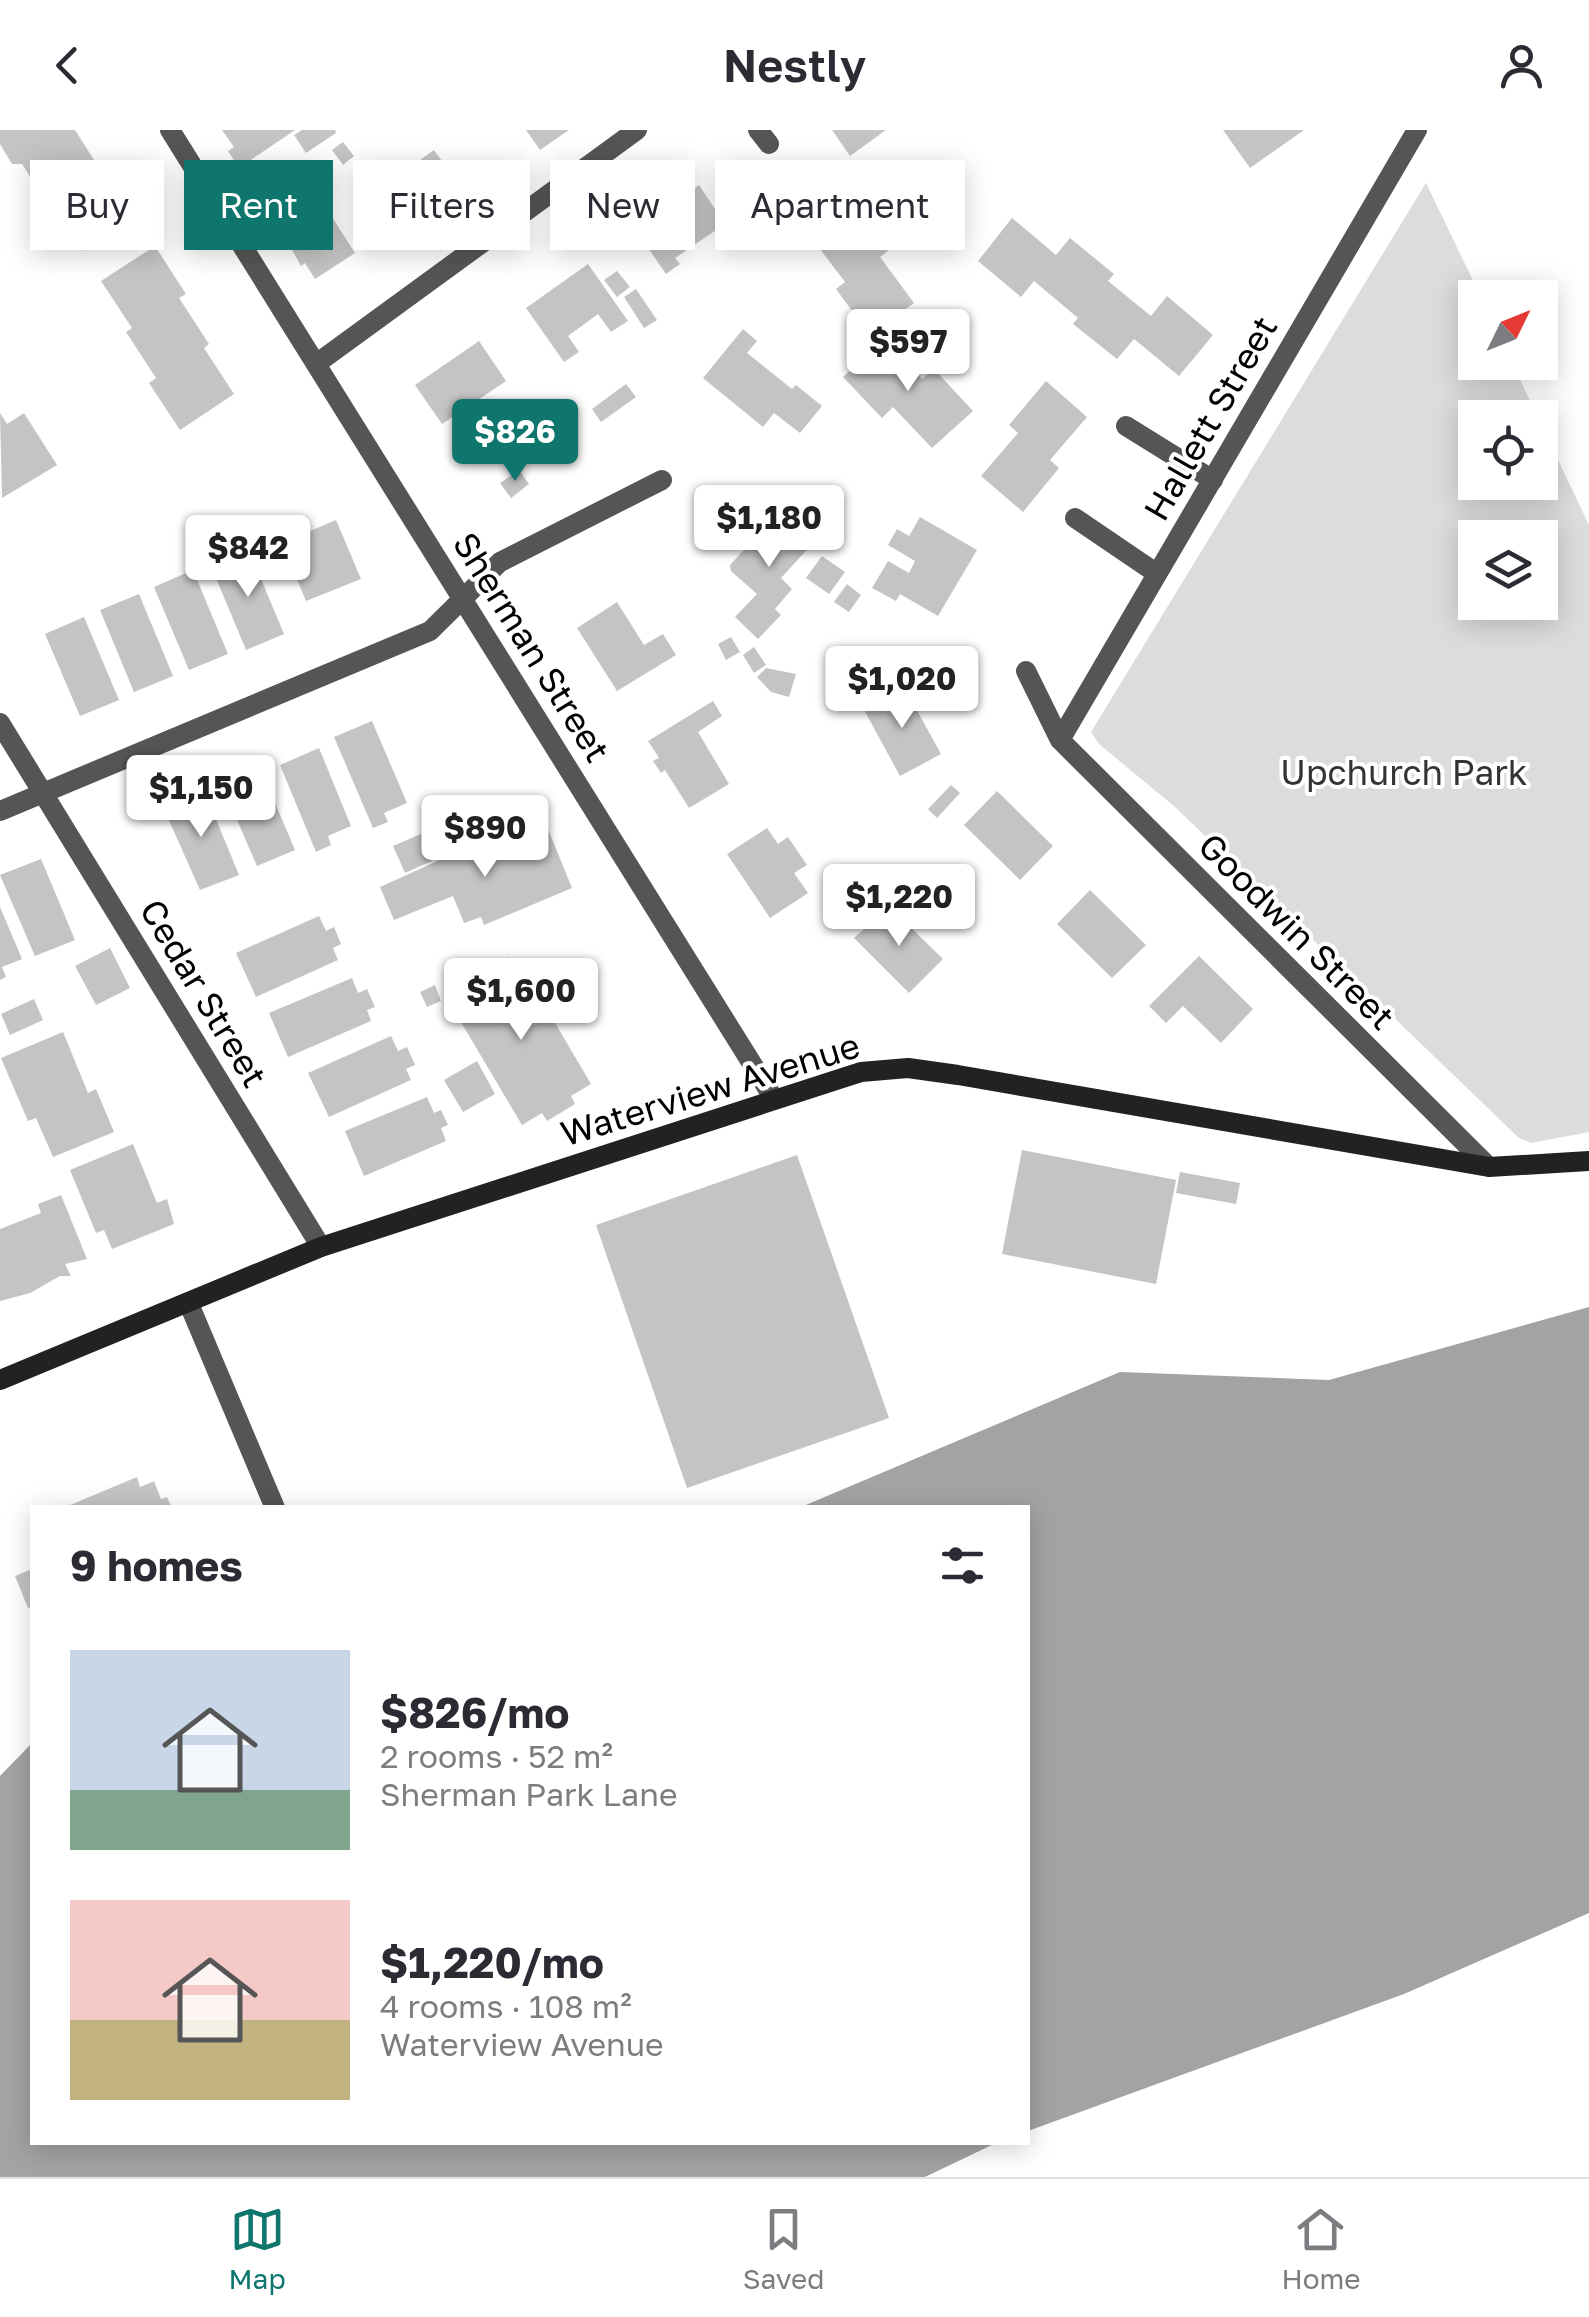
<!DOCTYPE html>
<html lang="en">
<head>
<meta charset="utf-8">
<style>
  body { margin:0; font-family:"Golos Text",sans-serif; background:#f7f7f7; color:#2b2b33; height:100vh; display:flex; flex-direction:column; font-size:38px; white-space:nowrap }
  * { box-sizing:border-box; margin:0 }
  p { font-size:32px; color:#7c7c81 }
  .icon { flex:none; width:55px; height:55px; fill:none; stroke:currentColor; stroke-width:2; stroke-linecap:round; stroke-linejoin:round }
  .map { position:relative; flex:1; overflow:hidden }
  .panel { position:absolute; left:30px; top:1375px; width:1000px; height:640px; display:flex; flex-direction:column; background:#fff; border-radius:0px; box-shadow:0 5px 25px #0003 }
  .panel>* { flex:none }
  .hud { position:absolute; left:30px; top:30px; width:1000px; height:90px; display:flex; gap:20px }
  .needle { width:65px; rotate:47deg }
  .buttons { position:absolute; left:1458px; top:150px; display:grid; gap:20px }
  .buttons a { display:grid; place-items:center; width:100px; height:100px; border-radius:0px; background:#fff; box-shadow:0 5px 25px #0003; font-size:50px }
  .price { position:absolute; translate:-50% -85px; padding:0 22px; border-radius:10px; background:#fff; color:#222; font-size:32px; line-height:65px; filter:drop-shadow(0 2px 5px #0008) }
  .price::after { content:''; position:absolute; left:50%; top:60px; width:30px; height:22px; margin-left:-15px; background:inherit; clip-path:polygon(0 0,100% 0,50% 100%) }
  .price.selected { background:#0f766e; color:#fff }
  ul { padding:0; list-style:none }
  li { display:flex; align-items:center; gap:30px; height:250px; padding:0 40px }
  li span { display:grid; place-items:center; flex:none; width:280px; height:200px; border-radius:0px; color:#555 }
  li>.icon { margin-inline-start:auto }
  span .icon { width:120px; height:120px; fill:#fffc; stroke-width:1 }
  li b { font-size:42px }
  h2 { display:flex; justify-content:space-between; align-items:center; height:120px; padding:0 40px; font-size:42px }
  .pill { padding:0 35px; border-radius:0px; background:#fff; box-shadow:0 5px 25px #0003; font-size:35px; line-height:90px }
  .pill.selected { background:#0f766e; color:#fff }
  header { display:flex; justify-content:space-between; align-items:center; height:130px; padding:0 40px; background:#fff; font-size:45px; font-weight:600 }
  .dock { display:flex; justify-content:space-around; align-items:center; height:140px; border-top:2px solid #e1e1e2; background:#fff; font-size:28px; color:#7c7c81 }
  .dock a { display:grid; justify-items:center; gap:5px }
  .dock .selected { color:#0f766e }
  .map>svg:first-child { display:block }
</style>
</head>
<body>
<header><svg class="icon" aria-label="back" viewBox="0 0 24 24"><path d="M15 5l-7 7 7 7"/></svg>Nestly<svg class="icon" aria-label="person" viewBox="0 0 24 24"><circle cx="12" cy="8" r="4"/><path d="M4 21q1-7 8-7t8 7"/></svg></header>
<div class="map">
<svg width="1589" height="2047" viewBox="0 0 1589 2047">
  <rect width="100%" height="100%" fill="#fff"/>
  <path fill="#dcdcdc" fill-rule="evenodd" d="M1426 53 1481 167 1475 168V232L1512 233 1538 287 1475 288V352H1540V292L1589 395V1002L1531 1013 1519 1008 1175 677 1099 614 1091 602ZM1475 408H1540V472H1475Z"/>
  <path fill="#a3a3a3" d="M1589 1177V1783L1404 1864 1028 2001V1378L801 1377 1120 1242 1329 1250Z
    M32 1613V2012L996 2013 925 2047H0V1646Z"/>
  <path fill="#c4c4c4" d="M0 0H75L103 44 108 40 138 87 85 121 55 73 49 77 22 34H12L0 14Z
    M222 0H295L239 38 228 21 234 17Z
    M302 0H335L336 3 306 23 294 5Z
    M526 0H569L540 20Z
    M832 0H886L850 26Z
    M1223 0H1304L1250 38Z
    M343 12 354 26 343 35 332 20Z
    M434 20 463 60 406 101 377 61Z
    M814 34 847 80 855 75 888 121 880 127 914 173 870 205 836 159 845 152 810 106 802 112 769 67Z
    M300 37 355 123 315 149 305 133 301 136 260 62Z
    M699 55 725 94 675 128 680 134 666 144 635 99Z
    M1012 88 1056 125 1070 108 1114 144 1108 151 1151 186 1167 166 1213 205 1179 246 1134 209 1117 229 1073 194 1078 188 1034 151 1021 167 978 131Z
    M155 116 186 164 179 168 209 214 204 218 234 264 180 300 149 253 156 248 126 202 132 198 101 151Z
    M588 134 628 191 611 202 598 184 568 206 579 222 564 232 526 178Z
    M617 141 630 157 617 167 604 150Z
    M636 159 657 190 644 198 624 167Z
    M743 199 757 211 747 223 792 259 796 255 822 276 800 303 774 283 763 297 703 248Z
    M884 209 922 249 934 239 973 281 932 318 893 277 882 288 843 247Z
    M479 211 506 251 442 294 415 255Z
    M1046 251 1087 287 1050 330 1059 338 1023 382 981 346 1018 303 1009 295Z
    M626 254 636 267 601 292 592 279Z
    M0 283 7 294 24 283 57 335 2 368Z
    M509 283 523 301 510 311 497 292Z
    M519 340 529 354 511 368 500 353Z
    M781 380 815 411 781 448 792 459 775 479 781 485 758 509 735 487 757 464 731 441 730 435Z
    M920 387 977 420 938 486 900 464 896 471 872 458 888 431 909 443 915 431 888 415 897 399 909 406Z
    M336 390 361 449 306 471 282 413Z
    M249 420 284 504 246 520 211 436Z
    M822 426 845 442 829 464 806 448Z
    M193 440 228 524 189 540 154 457Z
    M847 454 861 465 849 482 834 472Z
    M139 464 173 546 134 562 100 480Z
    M617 472 644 515 663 504 676 525 617 561 577 498Z
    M84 487 119 570 80 586 45 504Z
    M731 507 740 522 726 530 718 514Z
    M754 517 766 535 754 543 743 525Z
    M766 538 796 544 789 567 771 562 757 547Z
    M903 555 941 624 900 646 863 578Z
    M713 571 722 586 698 602 729 654 689 678 665 640 661 643 653 631 659 628 648 611Z
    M372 591 407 673 384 683 388 692 373 698 334 607Z
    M319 618 351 696 328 706 331 715 316 722 280 635Z
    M260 637 295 720 257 736 221 653Z
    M951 655 960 663 937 688 928 679Z
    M204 660 239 745 200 760 163 677Z
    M997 661 1053 716 1020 750 964 695Z
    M546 694 572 758 484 795 481 787 464 793 453 766 394 790 380 757 455 723 458 730Z
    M767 698 778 714 788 707 807 735 794 743 808 763 770 788 727 724Z
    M421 704 432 731 405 743 393 716Z
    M41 729 75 810 35 826 0 745Z
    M1090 760 1146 815 1112 848 1057 794Z
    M950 764 966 778 956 790 940 775Z
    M893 773 901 782 898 785 943 829 909 863 854 808Z
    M0 777 22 829 2 837 6 847 0 850Z
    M319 786 326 801 334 797 341 814 333 818 338 830 256 867 236 823Z
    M110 818 130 858 96 875 75 836Z
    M1199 826 1253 879 1221 913 1183 876 1166 893 1149 876Z
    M509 827 516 839 521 835 591 954 571 966 575 974 547 991 542 983 522 995 452 877 475 863 468 851Z
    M352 848 358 863 367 859 375 877 367 880 371 891 288 927 269 883Z
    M435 855 441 871 427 877 420 862Z
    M34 869 43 890 10 905 1 884Z
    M63 902 88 963 96 959 114 1002 53 1027 36 988 28 991 1 928Z
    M391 906 398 921 407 917 415 935 406 939 411 950 329 987 308 943Z
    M477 931 495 964 463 982 444 950Z
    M427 967 434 983 441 980 448 995 441 998 446 1011 364 1046 345 1001Z
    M133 1014 157 1073 167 1069 174 1094 112 1119 104 1100 96 1103 70 1040Z
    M1022 1020 1176 1050 1156 1154 1002 1124Z
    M797 1025 889 1288 687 1358 596 1095Z
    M1180 1042 1240 1053 1236 1074 1176 1063Z
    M61 1065 87 1129 65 1134 71 1146H60L30 1163 0 1171V1099L41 1083 38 1074Z
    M137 1347 140 1357 154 1351 161 1369 167 1367 172 1378H63Z
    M32 1439V1477L28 1478 15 1446Z"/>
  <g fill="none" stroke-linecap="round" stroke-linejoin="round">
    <path stroke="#555" stroke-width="20" d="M758 0 769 14
      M1126 296 1213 350
      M1075 388 1156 443
      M189 1174 275 1378"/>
    <path stroke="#555" stroke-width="20" d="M170 0 774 969
      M316 234 637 0
      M1026 541 1060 610 1489 1037
      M0 593 321 1117
      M1060 610 1417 0
      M0 681 430 501 500 432 662 350"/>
    <path stroke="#222" stroke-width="20" d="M0 1250 321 1117 861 942 908 938 958 945 1489 1037 1589 1031"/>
  </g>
  <g text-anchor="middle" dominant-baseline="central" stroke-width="8" stroke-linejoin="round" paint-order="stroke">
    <g font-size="35" fill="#000" stroke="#fff">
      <text transform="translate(1210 288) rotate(-60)">Hallett Street</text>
      <text transform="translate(532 517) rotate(58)">Sherman Street</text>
      <text transform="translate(1297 801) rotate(45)">Goodwin Street</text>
      <text transform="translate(204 863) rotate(59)">Cedar Street</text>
      <text transform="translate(710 959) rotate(-17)">Waterview Avenue</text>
    </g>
    <g font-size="35" fill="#333" stroke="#fff">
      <text x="1404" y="642">Upchurch Park</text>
    </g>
  </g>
</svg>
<div class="buttons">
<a><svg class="needle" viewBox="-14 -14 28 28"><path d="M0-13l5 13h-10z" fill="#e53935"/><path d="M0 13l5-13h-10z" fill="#7c7c81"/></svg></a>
<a><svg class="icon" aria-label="locate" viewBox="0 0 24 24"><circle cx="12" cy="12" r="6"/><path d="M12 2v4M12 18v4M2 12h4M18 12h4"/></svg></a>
<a><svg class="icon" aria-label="layers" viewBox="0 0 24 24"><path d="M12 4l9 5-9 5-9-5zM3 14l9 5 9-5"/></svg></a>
</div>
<b class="price" style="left:908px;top:264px">$597</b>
<b class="price selected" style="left:515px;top:354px">$826</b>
<b class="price" style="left:769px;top:440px">$1,180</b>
<b class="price" style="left:248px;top:470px">$842</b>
<b class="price" style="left:902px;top:601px">$1,020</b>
<b class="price" style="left:201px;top:710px">$1,150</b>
<b class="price" style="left:485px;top:750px">$890</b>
<b class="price" style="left:899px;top:819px">$1,220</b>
<b class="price" style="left:521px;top:913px">$1,600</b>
<div class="hud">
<a class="pill">Buy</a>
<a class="pill selected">Rent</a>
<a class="pill">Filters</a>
<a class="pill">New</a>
<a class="pill">Apartment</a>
</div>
<section class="panel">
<h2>9 homes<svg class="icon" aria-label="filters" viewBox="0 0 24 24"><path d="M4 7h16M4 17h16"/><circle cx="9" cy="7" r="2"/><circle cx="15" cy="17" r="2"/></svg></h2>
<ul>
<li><span style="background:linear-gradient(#c9d6e8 70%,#7fa58c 0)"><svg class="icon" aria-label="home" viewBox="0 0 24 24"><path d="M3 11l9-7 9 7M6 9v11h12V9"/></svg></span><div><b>$826/mo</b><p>2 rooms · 52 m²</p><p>Sherman Park Lane</p></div></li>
<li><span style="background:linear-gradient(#f6c9c9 60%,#c2b280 0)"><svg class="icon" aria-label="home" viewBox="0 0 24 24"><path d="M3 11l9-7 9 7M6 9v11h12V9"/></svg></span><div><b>$1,220/mo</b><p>4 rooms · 108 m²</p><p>Waterview Avenue</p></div></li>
</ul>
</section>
</div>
<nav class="dock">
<a class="selected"><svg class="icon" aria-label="map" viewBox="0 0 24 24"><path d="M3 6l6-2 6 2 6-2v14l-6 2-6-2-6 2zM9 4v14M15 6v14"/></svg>Map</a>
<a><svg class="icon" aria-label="saved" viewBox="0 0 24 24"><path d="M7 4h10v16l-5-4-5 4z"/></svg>Saved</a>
<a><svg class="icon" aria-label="home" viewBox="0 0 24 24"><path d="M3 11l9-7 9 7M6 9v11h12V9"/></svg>Home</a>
</nav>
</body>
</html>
